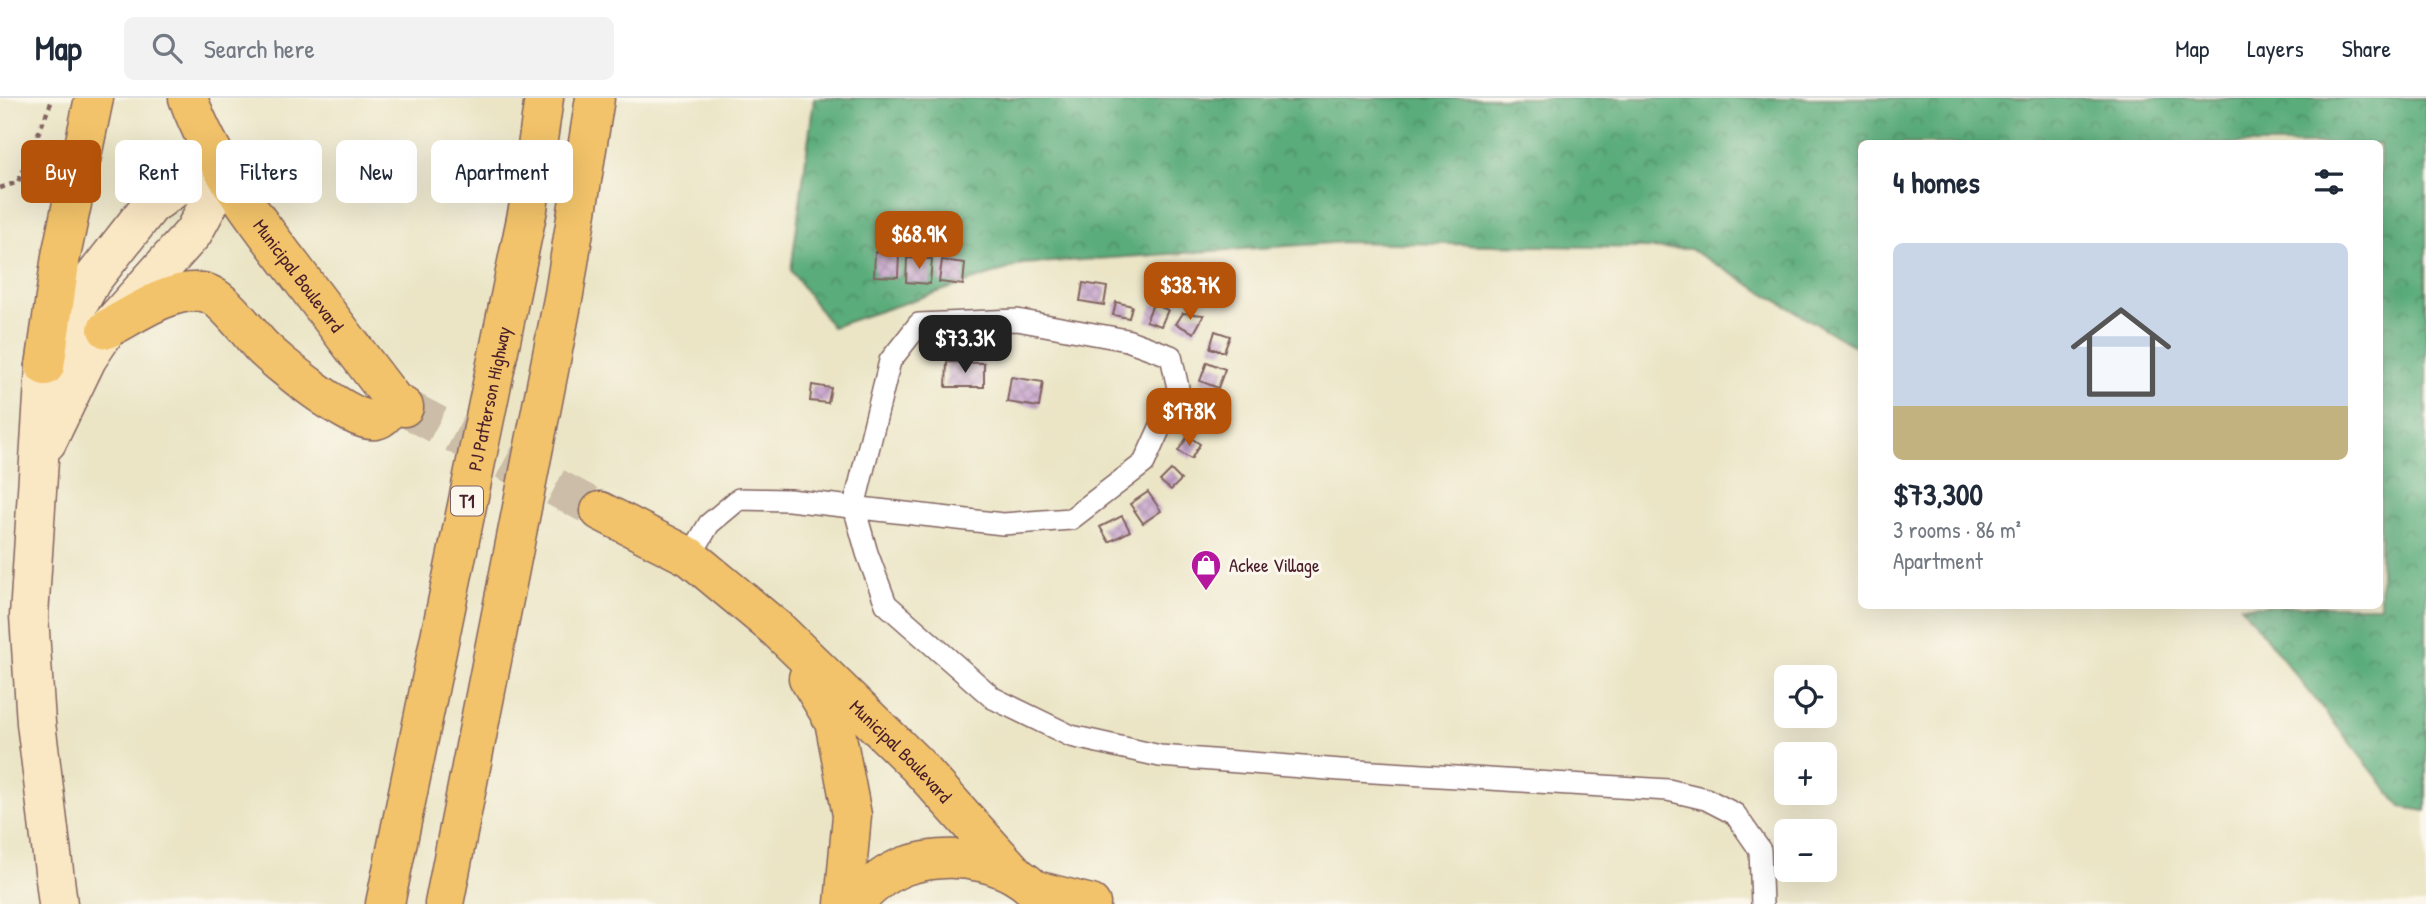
<!DOCTYPE html>
<html lang="en">
<head>
<meta charset="utf-8">
<style>
  body { margin:0; font-family:"Patrick Hand",sans-serif; background:#f2f2f3; color:#1f2937; height:100vh; display:flex; flex-direction:column; font-size:26px; white-space:nowrap }
  * { box-sizing:border-box; margin:0 }
  p { font-size:23px; color:#747a83 }
  .icon { flex:none; width:38px; height:38px; fill:none; stroke:currentColor; stroke-width:2; stroke-linecap:round; stroke-linejoin:round }
  .map { position:relative; flex:1; overflow:hidden }
  .drawer { position:absolute; left:1858px; top:42px; width:525px; height:469px; display:flex; flex-direction:column; background:#fff; border-radius:10px; box-shadow:0 7px 28px #0002 }
  .drawer>* { flex:none }
  .banner { position:absolute; left:21px; top:42px; width:665px; height:63px; display:flex; gap:14px }
  .tools { position:absolute; left:1774px; top:567px; display:grid; gap:14px }
  .tools a { display:grid; place-items:center; width:63px; height:63px; border-radius:10px; background:#fff; box-shadow:0 7px 28px #0002; font-size:35px }
  .price { position:absolute; translate:-50% -60px; padding:0 16px; border-radius:14px; background:#b45309; color:#fff; font-size:23px; line-height:46px; filter:drop-shadow(0 2px 4px #0008) }
  .price::after { content:''; position:absolute; left:50%; top:42px; width:21px; height:16px; margin-left:-10px; background:inherit; clip-path:polygon(0 0,100% 0,50% 100%) }
  .price.current { background:#222; color:#fff }
  ul { padding:0; list-style:none }
  li { display:grid; align-content:center; gap:14px; height:371px; padding:0 35px }
  li+li { border-top:2px solid #e0e1e3 }
  li span { display:grid; place-items:center; height:217px; border-radius:10px; color:#555 }
  li>.icon { margin-inline-start:auto }
  span .icon { width:126px; height:126px; fill:#fffc; stroke-width:1 }
  li b { font-size:30px }
  h2 { display:flex; justify-content:space-between; align-items:center; height:84px; padding:0 35px; font-size:30px }
  .chip { padding:0 24px; border-radius:10px; background:#fff; box-shadow:0 7px 28px #0002; font-size:24px; line-height:63px }
  .chip.current { background:#b45309; color:#fff }
  header { display:flex; align-items:center; gap:42px; box-sizing:border-box; height:98px; padding:0 35px; background:#fff; border-bottom:2px solid #e0e1e3 }
  header strong { font-size:33px }
  nav { display:flex; gap:38px; margin-inline-start:auto; font-size:24px }
  .search { width:490px; height:63px; background:#f2f2f3; display:flex; align-items:center; gap:18px; box-sizing:border-box; padding:0 24px; border-radius:10px; color:#747a83; font-size:26px }
  .map>svg:first-child { display:block }
</style>
</head>
<body>
<header>
<strong>Map</strong>
<div class="search"><svg class="icon" aria-label="search" viewBox="0 0 24 24"><circle cx="10" cy="10" r="6"/><path d="M15 15l6 6"/></svg>Search here</div>
<nav><a>Map</a><a>Layers</a><a>Share</a></nav>
</header>
<div class="map">
<svg width="2426" height="806" viewBox="0 0 2426 806">
  <defs>
    <pattern id="forest-crowns" width="20" height="18" patternUnits="userSpaceOnUse" patternTransform="scale(1.75)"><rect width="20" height="18" fill="#5aac7a"/><path d="M2 6a3 3 0 1 1 6 0M12 15a3 3 0 1 1 6 0" fill="none" stroke="#4c8b64"/></pattern>
    <pattern id="building-cross-hatch" width="8" height="8" patternUnits="userSpaceOnUse" patternTransform="scale(1.75)"><rect width="8" height="8" fill="#c8a6cd"/><path d="M0 0l8 8M0 8l8-8" fill="none" stroke="#a487a7"/></pattern>
  </defs>
  <rect width="100%" height="100%" fill="#fbf7ec"/>
  <filter id="ink" filterUnits="userSpaceOnUse"><feTurbulence type="fractalNoise" baseFrequency=".0143" numOctaves="2"/><feDisplacementMap in="SourceGraphic" scale="14" xChannelSelector="R" yChannelSelector="G"/><feConvolveMatrix kernelMatrix="1 2 1 2 8 2 1 2 1" color-interpolation-filters="sRGB"/></filter>
  <filter id="wash" filterUnits="userSpaceOnUse"><feTurbulence type="fractalNoise" baseFrequency=".00686" numOctaves="4" result="noise"/><feDisplacementMap in="SourceGraphic" scale="28" xChannelSelector="R" yChannelSelector="G"/><feGaussianBlur stdDeviation="1.57" result="paint"/><feColorMatrix in="noise" values="0 0 0 0 0 0 0 0 0 0 0 0 0 0 0 0 0 1.4 0 .05"/><feComposite in="paint" operator="in"/></filter>
  <g filter="url(#wash)">
    <rect width="100%" height="100%" fill="#ebe5c6"/>
    <path fill="url(#forest-crowns)" stroke="#526652" stroke-width="2" d="M814 0H2426V713L2401 709 2241 508H2380V46H1862V253L1690 151 1346 144 1023 166 832 229 791 173Z"/>
    <g id="blocks">
      <path fill="url(#building-cross-hatch)" d="M875 154 899 155 898 179 874 178Z
        M907 160 932 161 930 186 906 184Z
        M942 162 965 165 963 187 939 184Z
        M1083 185 1107 189 1104 207 1080 203Z
        M1116 204 1132 208 1129 220 1113 217Z
        M1153 206 1168 212 1161 228 1146 223Z
        M1183 215 1204 217 1194 235 1176 226Z
        M1215 233 1230 238 1224 254 1210 250Z
        M947 264 984 265V289H946Z
        M1207 264 1225 271 1218 290 1200 283Z
        M1011 279 1043 284 1039 309 1007 304Z
        M812 287 831 290 828 305 810 303Z
        M1196 301 1217 308 1212 323 1191 315Z
        M1188 338 1200 346 1191 361 1178 353Z
        M1171 372 1181 382 1171 392 1160 383Z
        M1148 394 1161 413 1143 425 1130 406Z
        M1122 418 1130 433 1109 444 1100 429Z"/>
    </g>
  </g>
  <g filter="url(#ink)">
    <use href="#blocks" fill-opacity="0" stroke="#826461" stroke-width="2"/>
    <g fill="none" stroke-linecap="round" stroke-linejoin="round">
      <path stroke="#cbbda7" stroke-width="38" stroke-dasharray="38 19" stroke-linecap="butt" d="M404 309 600 413"/>
      <g stroke="#826461" stroke-width="24">
        <path id="lane" d="M690 459 709 426 739 401 789 402 1003 426 1071 421 1144 365 1178 290 1171 258 1127 242 1017 222 919 226 890 263 854 409 867 455 886 506 993 600 1071 638 1160 658 1341 672 1668 692 1706 701 1735 716 1760 752 1762 806"/>
      </g>
      <g stroke="#826461" stroke-width="41">
        <path id="secondary" d="M47 344 87 261 107 231 193 135 225 76
          M58 806 36 625 29 518 45 268 92 182 150 108 178 88 225 76"/>
      </g>
      <g stroke="#826461" stroke-width="41">
        <g id="primary">
          <path id="s1" d="M188 0C211 63 253 118 294 171 327 215 360 259 394 303L404 309"/>
          <path d="M107 231C134 217 169 191 202 194 221 196 247 233 260 247 276 264 355 328 376 322 385 320 389 310 394 303"/>
          <path d="M45 268 61 158 94 0"/>
          <path id="s2" d="M600 413 690 459 778 532 917 667 1018 779"/>
          <path d="M808 580 834 623 852 717 844 806"/>
          <path d="M1036 792 1091 806"/>
          <path d="M854 806C868 790 885 775 905 768 954 752 1016 762 1046 806"/>
        </g>
      </g>
      <g stroke="#826461" stroke-width="41">
        <g id="highway">
          <path id="s3" d="M385 806 528 111 544 0"/>
          <path d="M444 806 564 196 595 0"/>
        </g>
      </g>
      <path stroke="#826461" stroke-width="4.5" stroke-dasharray="5 5" stroke-linecap="butt" d="M0 90 18 84 53 0"/>
      <use href="#lane" stroke="#fff" stroke-width="21"/>
      <use href="#secondary" stroke="#fae7c3" stroke-width="38"/>
      <use href="#primary" stroke="#f2c36a" stroke-width="38"/>
      <use href="#highway" stroke="#f2c36a" stroke-width="38"/>
    </g>
  </g>
  <defs>
    <g id="shop-pin" transform="scale(1.575)"><path d="M0 17L-7.5 6A9.5 9.5 0 1 1 7.5 6Z" fill="#b5179e" stroke="#fbf7ec"/><path d="M-5-2.5h2.3a2.7 3.5 0 0 1 5.4 0H5L5.5 6h-11ZM-1.5-2.5h3a1.5 2.3 0 0 0-3 0Z" fill="#fff"/></g>
  </defs>
  <g fill-rule="evenodd">
    <use href="#shop-pin" x="1206" y="467"/>
  </g>
  <g text-anchor="middle" dominant-baseline="central" stroke-width="6" stroke-linejoin="round" paint-order="stroke">
    <rect fill="#fbf7ec" stroke="#7f6065" stroke-width="2" x="451" y="388.5" width="32" height="29" rx="5"/>
    <g font-size="18" font-weight="bold" fill="#4a1f2b">
      <text x="467" y="403">T1</text>
    </g>
    <g font-size="19" fill="#4a1f2b" stroke="#fbf7ec">
      <text stroke="none"><textPath href="#s1" startOffset="210">Municipal Boulevard</textPath></text>
      <text stroke="none"><textPath href="#s3" startOffset="516">PJ Patterson Highway</textPath></text>
      <text stroke="none"><textPath href="#s2" startOffset="388">Municipal Boulevard</textPath></text>
    </g>
    <g font-size="19" fill="#4a1f2b" stroke="#fbf7ec" text-anchor="start">
      <text x="1229" y="467">Ackee Village</text>
    </g>
  </g>
</svg>
<div class="tools">
<a><svg class="icon" aria-label="locate" viewBox="0 0 24 24"><circle cx="12" cy="12" r="6"/><path d="M12 2v4M12 18v4M2 12h4M18 12h4"/></svg></a>
<a>+</a>
<a>−</a>
</div>
<b class="price" style="left:919px;top:173px">$68.9K</b>
<b class="price" style="left:1190px;top:224px">$38.7K</b>
<b class="price current" style="left:965px;top:277px">$73.3K</b>
<b class="price" style="left:1189px;top:350px">$178K</b>
<div class="banner">
<a class="chip current">Buy</a>
<a class="chip">Rent</a>
<a class="chip">Filters</a>
<a class="chip">New</a>
<a class="chip">Apartment</a>
</div>
<section class="drawer">
<h2>4 homes<svg class="icon" aria-label="filters" viewBox="0 0 24 24"><path d="M4 7h16M4 17h16"/><circle cx="9" cy="7" r="2"/><circle cx="15" cy="17" r="2"/></svg></h2>
<ul>
<li><span style="background:linear-gradient(#c9d6e8 75%,#c2b280 0)"><svg class="icon" aria-label="home" viewBox="0 0 24 24"><path d="M3 11l9-7 9 7M6 9v11h12V9"/></svg></span><div><b>$73,300</b><p>3 rooms · 86 m²</p><p>Apartment</p></div></li>
</ul>
</section>
</div>
</body>
</html>
